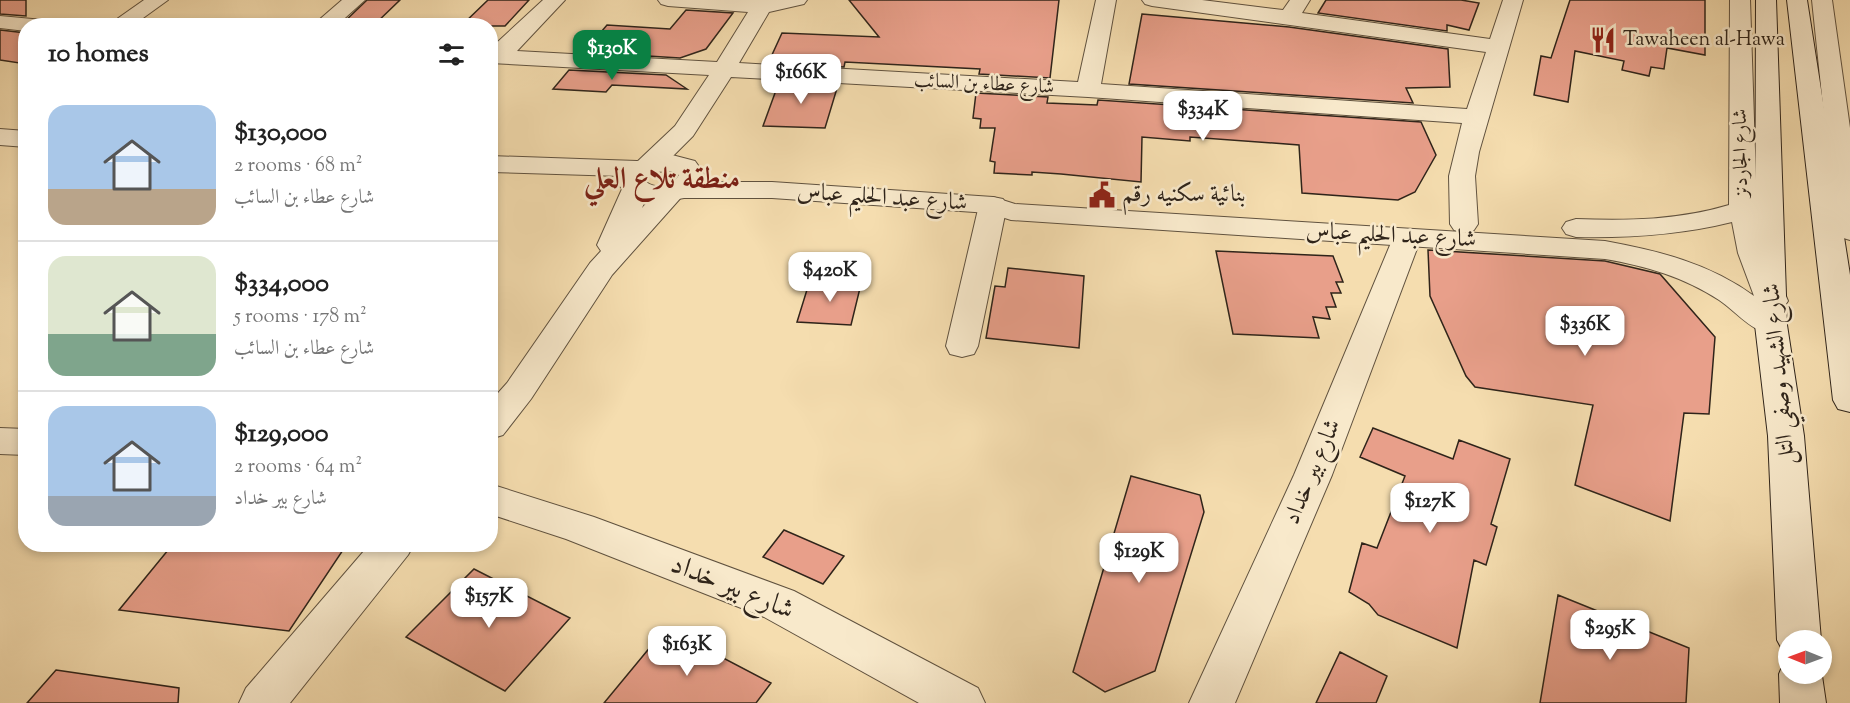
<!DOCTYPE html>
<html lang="en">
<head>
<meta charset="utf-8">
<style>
  body { margin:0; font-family:"Sorts Mill Goudy",Amiri,serif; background:#f6f6f6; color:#222; height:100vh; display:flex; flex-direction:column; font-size:22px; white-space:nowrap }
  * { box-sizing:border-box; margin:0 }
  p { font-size:20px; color:#767676 }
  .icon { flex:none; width:33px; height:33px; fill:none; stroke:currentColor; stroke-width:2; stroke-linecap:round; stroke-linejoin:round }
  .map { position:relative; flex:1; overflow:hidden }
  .details { position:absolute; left:18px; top:18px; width:480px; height:534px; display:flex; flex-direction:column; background:#fff; border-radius:24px; box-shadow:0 3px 9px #0003 }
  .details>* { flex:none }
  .needle { width:39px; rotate:271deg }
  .buttons { position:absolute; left:1778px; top:630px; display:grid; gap:12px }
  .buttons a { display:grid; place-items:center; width:54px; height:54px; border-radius:50%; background:#fff; box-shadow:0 3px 9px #0003; font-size:30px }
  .price { position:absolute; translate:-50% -51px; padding:0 14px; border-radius:12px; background:#fff; color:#222; font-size:20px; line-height:39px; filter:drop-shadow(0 2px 3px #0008) }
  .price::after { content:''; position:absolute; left:50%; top:36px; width:18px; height:14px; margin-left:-9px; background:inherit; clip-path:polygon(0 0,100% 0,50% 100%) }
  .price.on { background:#0b8043; color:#fff }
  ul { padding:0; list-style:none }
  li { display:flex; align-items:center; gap:18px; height:150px; padding:0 30px }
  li+li { border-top:2px solid #e0e0e0 }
  li span { display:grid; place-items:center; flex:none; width:168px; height:120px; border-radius:18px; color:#555 }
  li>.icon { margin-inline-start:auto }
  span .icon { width:72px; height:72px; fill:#fffc; stroke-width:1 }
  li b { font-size:26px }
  h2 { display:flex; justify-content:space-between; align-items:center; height:72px; padding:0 30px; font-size:26px }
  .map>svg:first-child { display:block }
</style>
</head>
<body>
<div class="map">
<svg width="1850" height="703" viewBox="0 0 1850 703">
  <rect width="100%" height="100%" fill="#f5ddaf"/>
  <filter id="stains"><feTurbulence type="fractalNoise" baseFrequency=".00333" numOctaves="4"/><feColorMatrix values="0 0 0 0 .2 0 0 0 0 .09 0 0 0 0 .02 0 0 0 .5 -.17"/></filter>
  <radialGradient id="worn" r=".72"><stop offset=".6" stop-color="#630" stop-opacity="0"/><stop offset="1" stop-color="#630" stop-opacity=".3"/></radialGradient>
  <path fill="#e89f8a" stroke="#2f241a" stroke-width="1.5" d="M0 0H26V16L0 14Z
    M367 0H400L373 26H340Z
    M488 0H529L505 26H461Z
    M849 0H1059L1050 78 979 74 980 69 845 62 844 67 786 63 788 57H771L782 33 879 37Z
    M1326 0H1461L1479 3 1469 30 1447 25V31L1318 13Z
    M1570 0H1705V55L1667 48 1664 69 1651 67 1649 76 1622 70 1624 61 1575 51 1568 102 1534 95 1541 56 1551 58Z
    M686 10 733 13 706 49 680 58 584 52 607 25 670 29Z
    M1142 14 1289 27 1448 49 1450 87 1406 88 1413 103 1129 84Z
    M0 30 26 33V64L0 60Z
    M569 70 666 75 687 89 612 85 606 92 553 89Z
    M779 82 838 85 825 128 763 126Z
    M976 93 1048 97 1047 103 1097 105 1098 100 1421 122 1436 155 1415 192 1398 200 1302 193 1299 145 1190 137V141L1142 137 1141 182 1061 174 1032 172V175L994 173 995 162 990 161 995 128H980L981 119 973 118Z
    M1428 250 1605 261 1660 274 1715 337 1709 414 1684 413 1670 521 1575 485 1593 405 1475 387 1466 376 1430 296Z
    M1216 251 1333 256 1343 282H1336L1341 293H1331L1336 307H1326L1330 319 1313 317 1319 338 1233 334Z
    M1008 268 1084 276 1079 348 986 338 995 286 1005 287Z
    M810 280 861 284 851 325 797 322Z
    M1373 428 1453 459 1459 440 1510 459 1491 524 1497 527 1486 565 1474 560 1457 648 1378 615 1369 604 1349 592 1362 543 1377 548 1405 476 1360 457Z
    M1131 476 1200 495 1204 512 1155 671 1105 692 1073 672Z
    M784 530 844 556 823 584 763 557Z
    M173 544H347L289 631 119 610Z
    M474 569 570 618 505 691 406 637Z
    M1558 595 1689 648 1686 703H1540Z
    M666 628 771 683 756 703H604Z
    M1340 652 1387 676 1376 703H1316Z
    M56 670 179 688 178 703H27Z"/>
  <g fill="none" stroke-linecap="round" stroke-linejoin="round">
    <g stroke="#60523f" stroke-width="2">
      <path id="minor" d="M144 0H168L132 26H107Z
        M342 0H365L336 26H312Z
        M543 0H565L517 51 717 62 748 12 668 6 661 4 658 0H807L804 4 769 12 739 63 1078 82 1096 0H1116L1101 84 1467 109 1486 52 1152 6 1145 4 1142 0H1202L1283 10 1290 0H1310L1302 13 1490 39 1503 0H1523L1479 152 1475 176 1478 224 1474 230 1464 233 1454 230 1450 224 1449 176 1462 123 1088 97 731 77 693 136 657 172 648 174 639 172 635 166 639 160 675 126 709 75 490 63V49Z
        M0 16 54 21 56 26H26V31L0 28Z
        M636 181 646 183 650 189 642 208C654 195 661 182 681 187L685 193 612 275 531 399 503 435 490 439V402L507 383 590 263 601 251 597 245 622 189 626 183Z
        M993 197 1003 199 1007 205 978 346 974 354 962 357 950 354 946 346 979 205 983 199Z
        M1407 229 1417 232 1421 238 1332 475 1235 703H1189L1294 475 1393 238 1397 232Z
        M0 428 26 429V455L0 454Z
        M490 484 594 517 794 591 978 688 985 703H919L764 617 566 539 490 514Z
        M370 544H414L408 555 290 703H239L246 688Z"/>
    </g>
    <g stroke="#60523f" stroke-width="2">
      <path id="tertiary" d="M1730 0H1750L1757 210 1768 253 1788 301 1783 308 1773 310 1787 325 1782 332C1756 339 1740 314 1719 300 1684 277 1646 266 1605 259L1011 220 989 213 772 198H684L655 203 628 195 618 184 621 176 490 172V156L637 161 672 155 695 161 705 175 702 182H772L993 197 1015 204 1605 241C1659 251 1709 263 1754 296L1738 253 1732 222C1680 235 1629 238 1576 237L1566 234 1562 228 1566 222 1576 219C1628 221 1679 220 1729 205ZM671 171 679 175C671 187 658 190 646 182L647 178 656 172Z
        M1812 0H1832L1850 128V240L1840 237 1836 231Z
        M0 129 26 131V147L0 145Z"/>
    </g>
    <g stroke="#2f241a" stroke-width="2">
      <path id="secondary" d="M1756 0H1776L1787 325 1804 436 1821 640H1788V655L1784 653 1777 640 1768 436 1755 325Z
        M1787 0H1807L1850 275V412L1838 409 1833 400Z
        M1788 659V674H1821V669L1826 703H1780L1779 674 1785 660Z"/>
    </g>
    <use href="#minor" fill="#f8e9cb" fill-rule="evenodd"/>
    <use href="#tertiary" fill="#f8e9cb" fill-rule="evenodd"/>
    <use href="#secondary" fill="#f8e9cb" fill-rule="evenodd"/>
  </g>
  <defs>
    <g id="restaurant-bare" transform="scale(2.07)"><path d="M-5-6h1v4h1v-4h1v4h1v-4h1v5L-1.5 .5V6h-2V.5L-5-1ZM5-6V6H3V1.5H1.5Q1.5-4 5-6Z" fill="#8f2418" stroke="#f8e9cb" stroke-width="2.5" paint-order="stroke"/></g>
    <g id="civic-bare" transform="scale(2.07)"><path d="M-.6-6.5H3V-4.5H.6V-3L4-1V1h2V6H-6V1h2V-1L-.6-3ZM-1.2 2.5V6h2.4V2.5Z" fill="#8f2418" stroke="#f8e9cb" stroke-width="2.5" paint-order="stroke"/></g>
  </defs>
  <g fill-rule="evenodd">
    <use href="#restaurant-bare" x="1603" y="40"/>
    <use href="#civic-bare" x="1102" y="195"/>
  </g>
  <g text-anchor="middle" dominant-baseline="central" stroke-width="5" stroke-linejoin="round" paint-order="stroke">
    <g font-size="20" fill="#2f241a" stroke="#f8e9cb" text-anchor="start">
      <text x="1623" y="40">Tawaheen al-Hawa</text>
    </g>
    <g font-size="20" fill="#2f241a" stroke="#f8e9cb">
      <text transform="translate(984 85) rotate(3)">شارع عطاء بن السائب</text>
      <text transform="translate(1742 153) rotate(-91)">شارع الجاردنز</text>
    </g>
    <g font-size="24" fill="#2f241a" stroke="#f8e9cb" text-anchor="start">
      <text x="1122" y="195">بنائية سكنيه رقم</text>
    </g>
    <g font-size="24" fill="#2f241a" stroke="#f8e9cb">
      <text transform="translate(882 198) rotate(4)">شارع عبد الحليم عباس</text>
      <text transform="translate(1391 236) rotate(3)">شارع عبد الحليم عباس</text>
      <text transform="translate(1780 374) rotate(-95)">شارع الشهيد وصفي التل</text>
      <text transform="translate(1313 472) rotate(-67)">شارع بير خداد</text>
    </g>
    <g font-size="28" fill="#2f241a" stroke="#f8e9cb">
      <text transform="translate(732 588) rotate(22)">شارع بير خداد</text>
    </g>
    <g font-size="30" font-weight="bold" fill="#7a1f14" stroke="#f8e9cb">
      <text x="662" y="180">منطقة تلاع العلي</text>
    </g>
  </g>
  <rect width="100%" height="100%" filter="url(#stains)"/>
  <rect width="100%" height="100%" fill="url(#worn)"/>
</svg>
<div class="buttons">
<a><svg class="needle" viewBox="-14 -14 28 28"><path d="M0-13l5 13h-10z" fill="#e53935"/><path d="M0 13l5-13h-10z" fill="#767676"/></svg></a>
</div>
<b class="price on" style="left:612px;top:81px">$130K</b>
<b class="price" style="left:801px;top:105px">$166K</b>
<b class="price" style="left:1203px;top:142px">$334K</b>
<b class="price" style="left:830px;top:303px">$420K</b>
<b class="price" style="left:1585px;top:357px">$336K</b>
<b class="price" style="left:1430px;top:534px">$127K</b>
<b class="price" style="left:1139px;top:584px">$129K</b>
<b class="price" style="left:489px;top:629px">$157K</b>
<b class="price" style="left:1610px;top:661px">$295K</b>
<b class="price" style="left:687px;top:677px">$163K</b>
<section class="details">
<h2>10 homes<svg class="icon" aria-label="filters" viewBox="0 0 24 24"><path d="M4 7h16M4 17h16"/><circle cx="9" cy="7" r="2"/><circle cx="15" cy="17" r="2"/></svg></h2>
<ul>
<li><span style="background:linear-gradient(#a9c7e8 70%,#b9a48a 0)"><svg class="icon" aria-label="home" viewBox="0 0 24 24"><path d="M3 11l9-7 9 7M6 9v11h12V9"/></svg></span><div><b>$130,000</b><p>2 rooms · 68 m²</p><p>شارع عطاء بن السائب</p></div></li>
<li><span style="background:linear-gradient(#dfe7d0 65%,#7fa58c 0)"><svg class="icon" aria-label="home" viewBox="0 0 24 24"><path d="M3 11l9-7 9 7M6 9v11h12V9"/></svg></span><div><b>$334,000</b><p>5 rooms · 178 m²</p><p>شارع عطاء بن السائب</p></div></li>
<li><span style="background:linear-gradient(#a9c7e8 75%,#9aa5b1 0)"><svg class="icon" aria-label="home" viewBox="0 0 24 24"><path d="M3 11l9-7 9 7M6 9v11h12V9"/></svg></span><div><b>$129,000</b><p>2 rooms · 64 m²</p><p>شارع بير خداد</p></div></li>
</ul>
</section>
</div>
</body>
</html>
